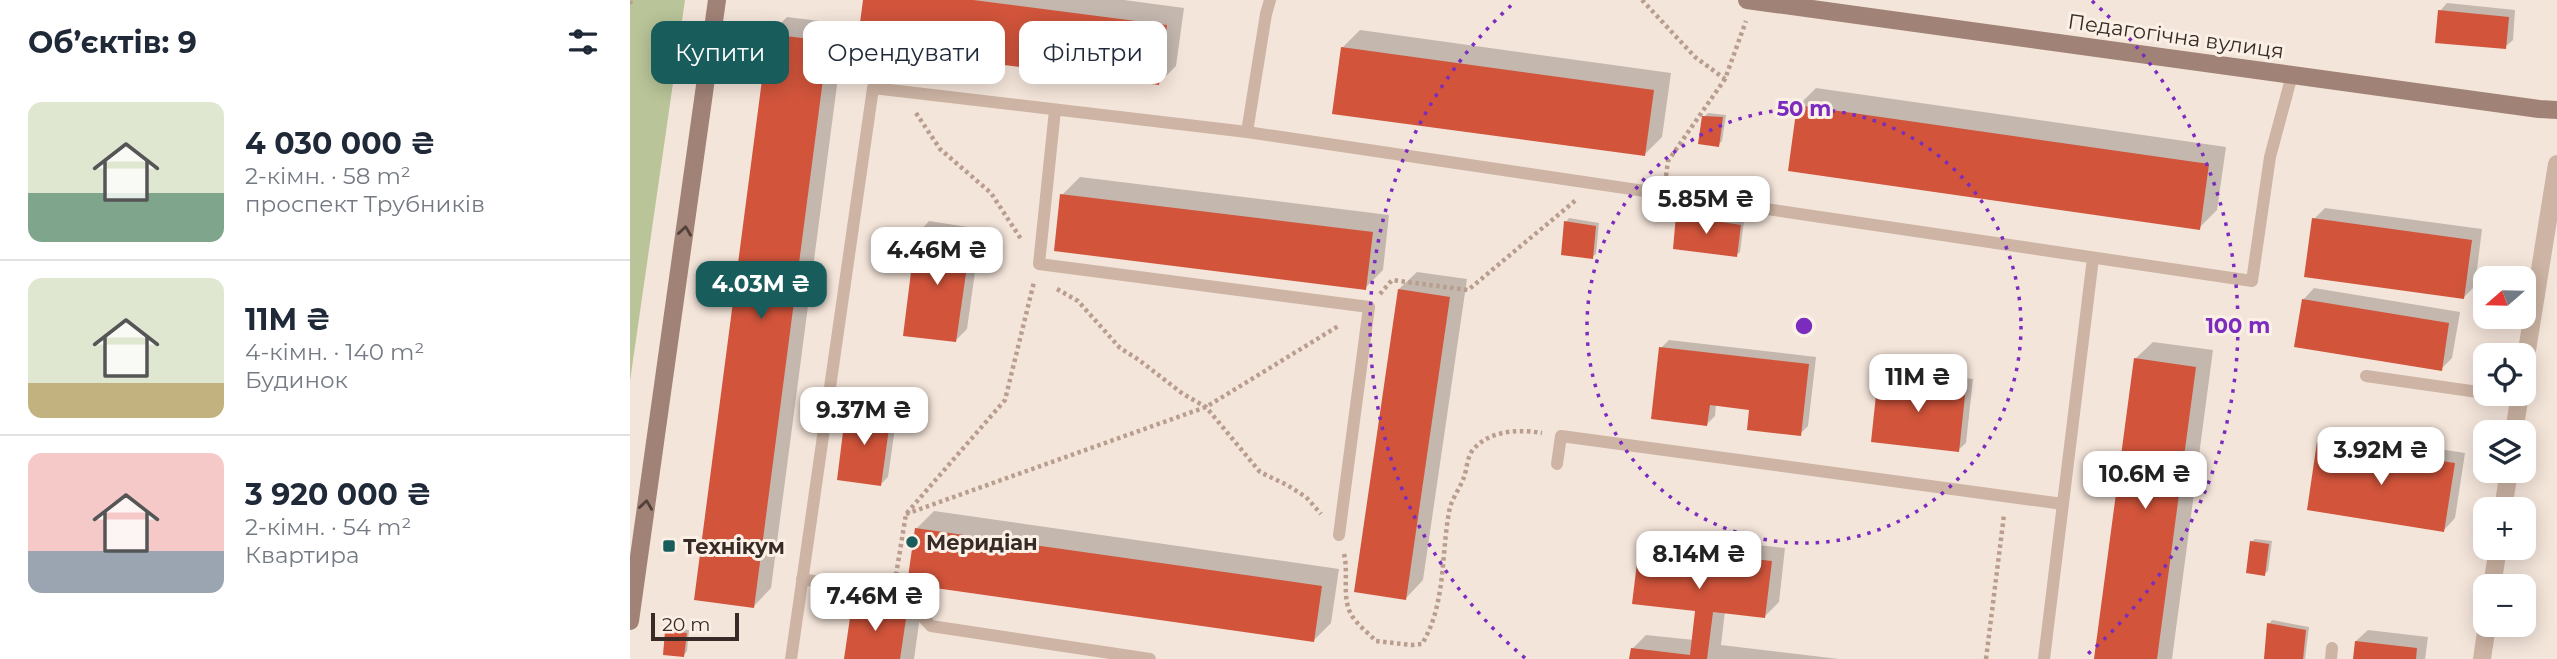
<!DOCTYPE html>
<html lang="uk">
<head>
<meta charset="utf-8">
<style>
  body { margin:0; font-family:Montserrat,sans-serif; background:#f6f6f7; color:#1f2937; height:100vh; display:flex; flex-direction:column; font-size:26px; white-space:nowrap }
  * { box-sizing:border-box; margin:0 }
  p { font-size:23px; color:#747a83 }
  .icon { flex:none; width:38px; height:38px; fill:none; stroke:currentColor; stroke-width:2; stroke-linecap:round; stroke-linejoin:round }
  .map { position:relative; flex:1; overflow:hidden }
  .side { display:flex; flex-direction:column; background:#fff; width:630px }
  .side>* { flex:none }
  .top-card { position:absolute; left:21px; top:21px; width:665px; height:63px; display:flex; gap:14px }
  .needle { width:46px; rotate:250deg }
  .controls { position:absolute; left:1843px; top:266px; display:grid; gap:14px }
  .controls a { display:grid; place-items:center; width:63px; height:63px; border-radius:14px; background:#fff; box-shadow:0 4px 18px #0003; font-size:35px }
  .scale { position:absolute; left:21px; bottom:18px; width:88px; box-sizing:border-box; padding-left:7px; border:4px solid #382b27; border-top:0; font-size:19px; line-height:24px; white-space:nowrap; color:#382b27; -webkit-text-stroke:5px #fbf0e6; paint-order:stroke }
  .price { position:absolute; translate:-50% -60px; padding:0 16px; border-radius:14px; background:#fff; color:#222; font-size:23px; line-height:46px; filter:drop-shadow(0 2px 4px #0008) }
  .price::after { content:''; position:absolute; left:50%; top:42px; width:21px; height:16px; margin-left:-10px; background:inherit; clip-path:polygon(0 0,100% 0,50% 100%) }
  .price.current { background:#185d5c; color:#fff }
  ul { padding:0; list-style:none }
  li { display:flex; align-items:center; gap:21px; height:175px; padding:0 28px }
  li+li { border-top:2px solid #e0e1e3 }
  li span { display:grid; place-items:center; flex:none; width:196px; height:140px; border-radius:14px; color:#555 }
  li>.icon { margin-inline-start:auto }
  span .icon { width:84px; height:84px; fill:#fffc; stroke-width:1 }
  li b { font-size:30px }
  h2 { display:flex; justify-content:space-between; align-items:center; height:84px; padding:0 28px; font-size:30px }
  .chip { padding:0 24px; border-radius:14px; background:#fff; box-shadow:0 4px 18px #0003; font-size:24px; line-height:63px }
  .chip.current { background:#185d5c; color:#fff }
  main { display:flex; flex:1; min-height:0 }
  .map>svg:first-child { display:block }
</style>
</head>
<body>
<main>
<section class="side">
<h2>Об’єктів: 9<svg class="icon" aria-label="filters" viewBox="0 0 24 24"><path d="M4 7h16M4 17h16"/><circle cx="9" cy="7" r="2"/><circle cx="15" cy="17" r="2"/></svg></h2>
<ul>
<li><span style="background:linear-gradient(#dfe7d0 65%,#7fa58c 0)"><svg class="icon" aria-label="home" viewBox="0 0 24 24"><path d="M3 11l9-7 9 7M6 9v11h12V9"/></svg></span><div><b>4 030 000 ₴</b><p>2-кімн. · 58 m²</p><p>проспект Трубників</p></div></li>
<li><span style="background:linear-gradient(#dfe7d0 75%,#c2b280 0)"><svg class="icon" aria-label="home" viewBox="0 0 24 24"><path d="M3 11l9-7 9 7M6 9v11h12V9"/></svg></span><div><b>11M ₴</b><p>4-кімн. · 140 m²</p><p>Будинок</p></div></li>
<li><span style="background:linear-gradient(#f6c9c9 70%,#9aa5b1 0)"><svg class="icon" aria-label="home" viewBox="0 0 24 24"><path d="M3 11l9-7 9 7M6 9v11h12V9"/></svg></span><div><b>3 920 000 ₴</b><p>2-кімн. · 54 m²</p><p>Квартира</p></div></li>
</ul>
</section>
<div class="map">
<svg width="1927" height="659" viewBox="0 0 1927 659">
  <rect width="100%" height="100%" fill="#f4e5da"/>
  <path fill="#b9c498" d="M0 0H55L0 381Z"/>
  <path fill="#0003" d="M234 0H494L554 8 546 66 529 83Z
    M1817 3 1885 10 1883 40 1875 47 1810 11Z
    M157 17 215 24 141 588 124 606 140 34Z
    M730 30 1041 73 1032 137 1014 155 712 48Z
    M1186 88 1596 147 1587 210 1569 228 1168 106Z
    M1078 113 1096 115 1092 141 1088 145 1074 117Z
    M450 177 759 215 753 270 735 288 432 195Z
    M1695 208 1852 229 1845 286 1834 297 1684 219Z
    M1052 212 1114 221 1110 252 1106 255 1048 216Z
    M939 218 969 223 966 254 962 257 936 222Z
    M299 221 351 229 337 329 325 341 288 233Z
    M787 272 837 279 793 580 776 598 769 289Z
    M1684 288 1830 312 1822 358 1811 369 1673 300Z
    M1039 340 1186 357 1178 426 1170 434 1121 408 1086 404 1085 416 1077 424 1031 348Z
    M1523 342 1583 350 1542 659H1466L1505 359Z
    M1257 369 1343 379 1336 443 1328 450 1250 377Z
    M226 402 268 407 258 477 250 485 218 409Z
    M1700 432 1835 453 1825 518 1814 530 1689 443Z
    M304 511 709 569 701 623 684 640 286 529Z
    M1024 533 1155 548 1149 602 1135 616 1095 611 1091 645 1209 659H1001L1002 649 1016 635 1064 640 1067 610 1010 547Z
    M1625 539 1642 541 1638 571 1634 574 1621 542Z
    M241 587 293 595 284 659H216L223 605Z
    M1642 620 1679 627 1675 659H1636L1639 624Z
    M40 628 59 630 57 651 54 655 37 631Z
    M1738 630 1798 637 1795 659H1724L1726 641Z"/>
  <path fill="#d1543b" d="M233 0H343L537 25 529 85 227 46Z
    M1808 10 1879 17 1876 49 1805 43Z
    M138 34 198 41 124 608 64 600Z
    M711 47 1024 90 1015 156 702 114Z
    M1167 105 1579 164 1570 230 1158 171Z
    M1072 116 1093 117 1089 147 1068 144Z
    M430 194 743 232 736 290 424 251Z
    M1046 215 1111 225 1107 257 1043 249Z
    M1682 218 1842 240 1834 299 1674 277Z
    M934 221 966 226 963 259 931 255Z
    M286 232 341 239 326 342 273 336Z
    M768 289 820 297 776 600 724 592Z
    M1672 299 1819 323 1812 371 1664 347Z
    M1029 347 1179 364 1171 436 1117 430 1119 410 1080 405 1077 426 1021 419Z
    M1504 358 1566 367 1527 659H1464Z
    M1248 376 1336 386 1329 452 1241 442Z
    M216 408 261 414 251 486 207 480Z
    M1687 442 1825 463 1814 532 1677 510Z
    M285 528 692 586 684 642 277 584Z
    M1620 541 1639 544 1635 576 1616 573Z
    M1009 546 1142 561 1135 618 1083 612 1077 659H999L1001 648 1060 655 1065 611 1002 604Z
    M222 604 277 612 270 659H214Z
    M1637 623 1676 630 1673 659H1634Z
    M35 631 57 633 54 657 33 655Z
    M1725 641 1787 648 1786 659H1723Z"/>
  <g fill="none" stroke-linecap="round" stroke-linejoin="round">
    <path stroke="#b99e8f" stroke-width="4.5" stroke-dasharray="3.5 3.5" stroke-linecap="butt" d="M1012 0 1065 57 1095 79
      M0 4 1 0
      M286 113 310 149 361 193 391 239
      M1036 176 1038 161 1095 79 1116 21
      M427 289 448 301 490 348 509 360 553 394 576 407 630 472 657 485 676 497 691 514
      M750 294 762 280 838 290 946 200
      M276 514 576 407 710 325
      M714 554C719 574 711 598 722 616 728 625 738 633 746 641L781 645 792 644C816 604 811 556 819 512 821 499 830 489 834 477 837 469 837 458 842 451 858 430 889 429 912 433
      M266 575 276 514 375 400 404 282
      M1356 659 1374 515"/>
    <path stroke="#cdb4a4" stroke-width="12" d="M425 110 409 264 739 307 709 535
      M617 132 1622 281 1640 157 1662 75
      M1736 376 1855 393
      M1860 394 1889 398
      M927 464 931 436 1433 504
      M172 579 274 597 301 626 520 659
      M161 659 243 88 617 132 636 14 640 0
      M1414 659 1463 258
      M1701 659 1702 648"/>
    <path stroke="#cdb4a4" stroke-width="18" d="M1894 369 1927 164
      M1884 432 1890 394
      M1873 509 1879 471
      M1862 586 1868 548
      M1852 659 1857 625"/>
    <path stroke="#a18276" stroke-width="18" d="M1117 0 1909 109 1927 110
      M0 621 87 0"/>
  </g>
  <defs><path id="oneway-chevron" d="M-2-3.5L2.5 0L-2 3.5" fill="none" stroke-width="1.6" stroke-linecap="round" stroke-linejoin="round" transform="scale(1.75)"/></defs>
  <g stroke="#52413b">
    <use href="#oneway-chevron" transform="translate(55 231) rotate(-82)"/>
    <use href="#oneway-chevron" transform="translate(16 505) rotate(-82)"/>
  </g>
  <g fill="none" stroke="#7b2cbf" stroke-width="3.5" stroke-dasharray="3.5 7">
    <circle cx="1174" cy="326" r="217"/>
    <path d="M895 658A434 434 0 0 1 886 1M1462 1A434 434 0 0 1 1453 658"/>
  </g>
  <g fill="#185d5c" stroke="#fbf0e6" stroke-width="2.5">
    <circle cx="282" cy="542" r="7"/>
    <rect x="32" y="539" width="14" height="14" rx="3.5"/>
  </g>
  <g text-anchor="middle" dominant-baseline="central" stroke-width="6" stroke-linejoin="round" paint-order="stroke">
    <g font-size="21" fill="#382b27" stroke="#fbf0e6">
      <text transform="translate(1546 36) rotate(8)">Педагогічна вулиця</text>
    </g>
    <g font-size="21" font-weight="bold" fill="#382b27" stroke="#fbf0e6" text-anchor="start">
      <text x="296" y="542">Меридіан</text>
      <text x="53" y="546">Технікум</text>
    </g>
  </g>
  <circle cx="1174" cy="326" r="10" fill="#7b2cbf" stroke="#fbf0e6" stroke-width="3.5"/>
  <g font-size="21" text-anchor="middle" font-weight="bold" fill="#7b2cbf" stroke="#fbf0e6" stroke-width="6" stroke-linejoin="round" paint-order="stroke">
    <text x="1174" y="116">50 m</text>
    <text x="1608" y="333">100 m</text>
  </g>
</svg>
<div class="controls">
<a><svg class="needle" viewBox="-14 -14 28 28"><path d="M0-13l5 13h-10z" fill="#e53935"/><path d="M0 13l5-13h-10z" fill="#747a83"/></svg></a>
<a><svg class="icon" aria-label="locate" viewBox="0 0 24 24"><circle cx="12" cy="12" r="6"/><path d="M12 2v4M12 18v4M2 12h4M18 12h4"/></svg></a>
<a><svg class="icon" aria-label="layers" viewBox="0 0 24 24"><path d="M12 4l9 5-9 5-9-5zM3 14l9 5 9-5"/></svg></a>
<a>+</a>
<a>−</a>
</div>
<div class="scale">20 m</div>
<b class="price" style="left:1076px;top:236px">5.85M ₴</b>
<b class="price" style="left:307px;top:287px">4.46M ₴</b>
<b class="price current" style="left:131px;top:321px">4.03M ₴</b>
<b class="price" style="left:1288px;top:414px">11M ₴</b>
<b class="price" style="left:234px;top:447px">9.37M ₴</b>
<b class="price" style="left:1751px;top:487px">3.92M ₴</b>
<b class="price" style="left:1515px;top:511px">10.6M ₴</b>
<b class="price" style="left:1069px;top:591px">8.14M ₴</b>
<b class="price" style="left:245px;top:633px">7.46M ₴</b>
<div class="top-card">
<a class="chip current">Купити</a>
<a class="chip">Орендувати</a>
<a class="chip">Фільтри</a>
</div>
</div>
</main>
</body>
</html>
